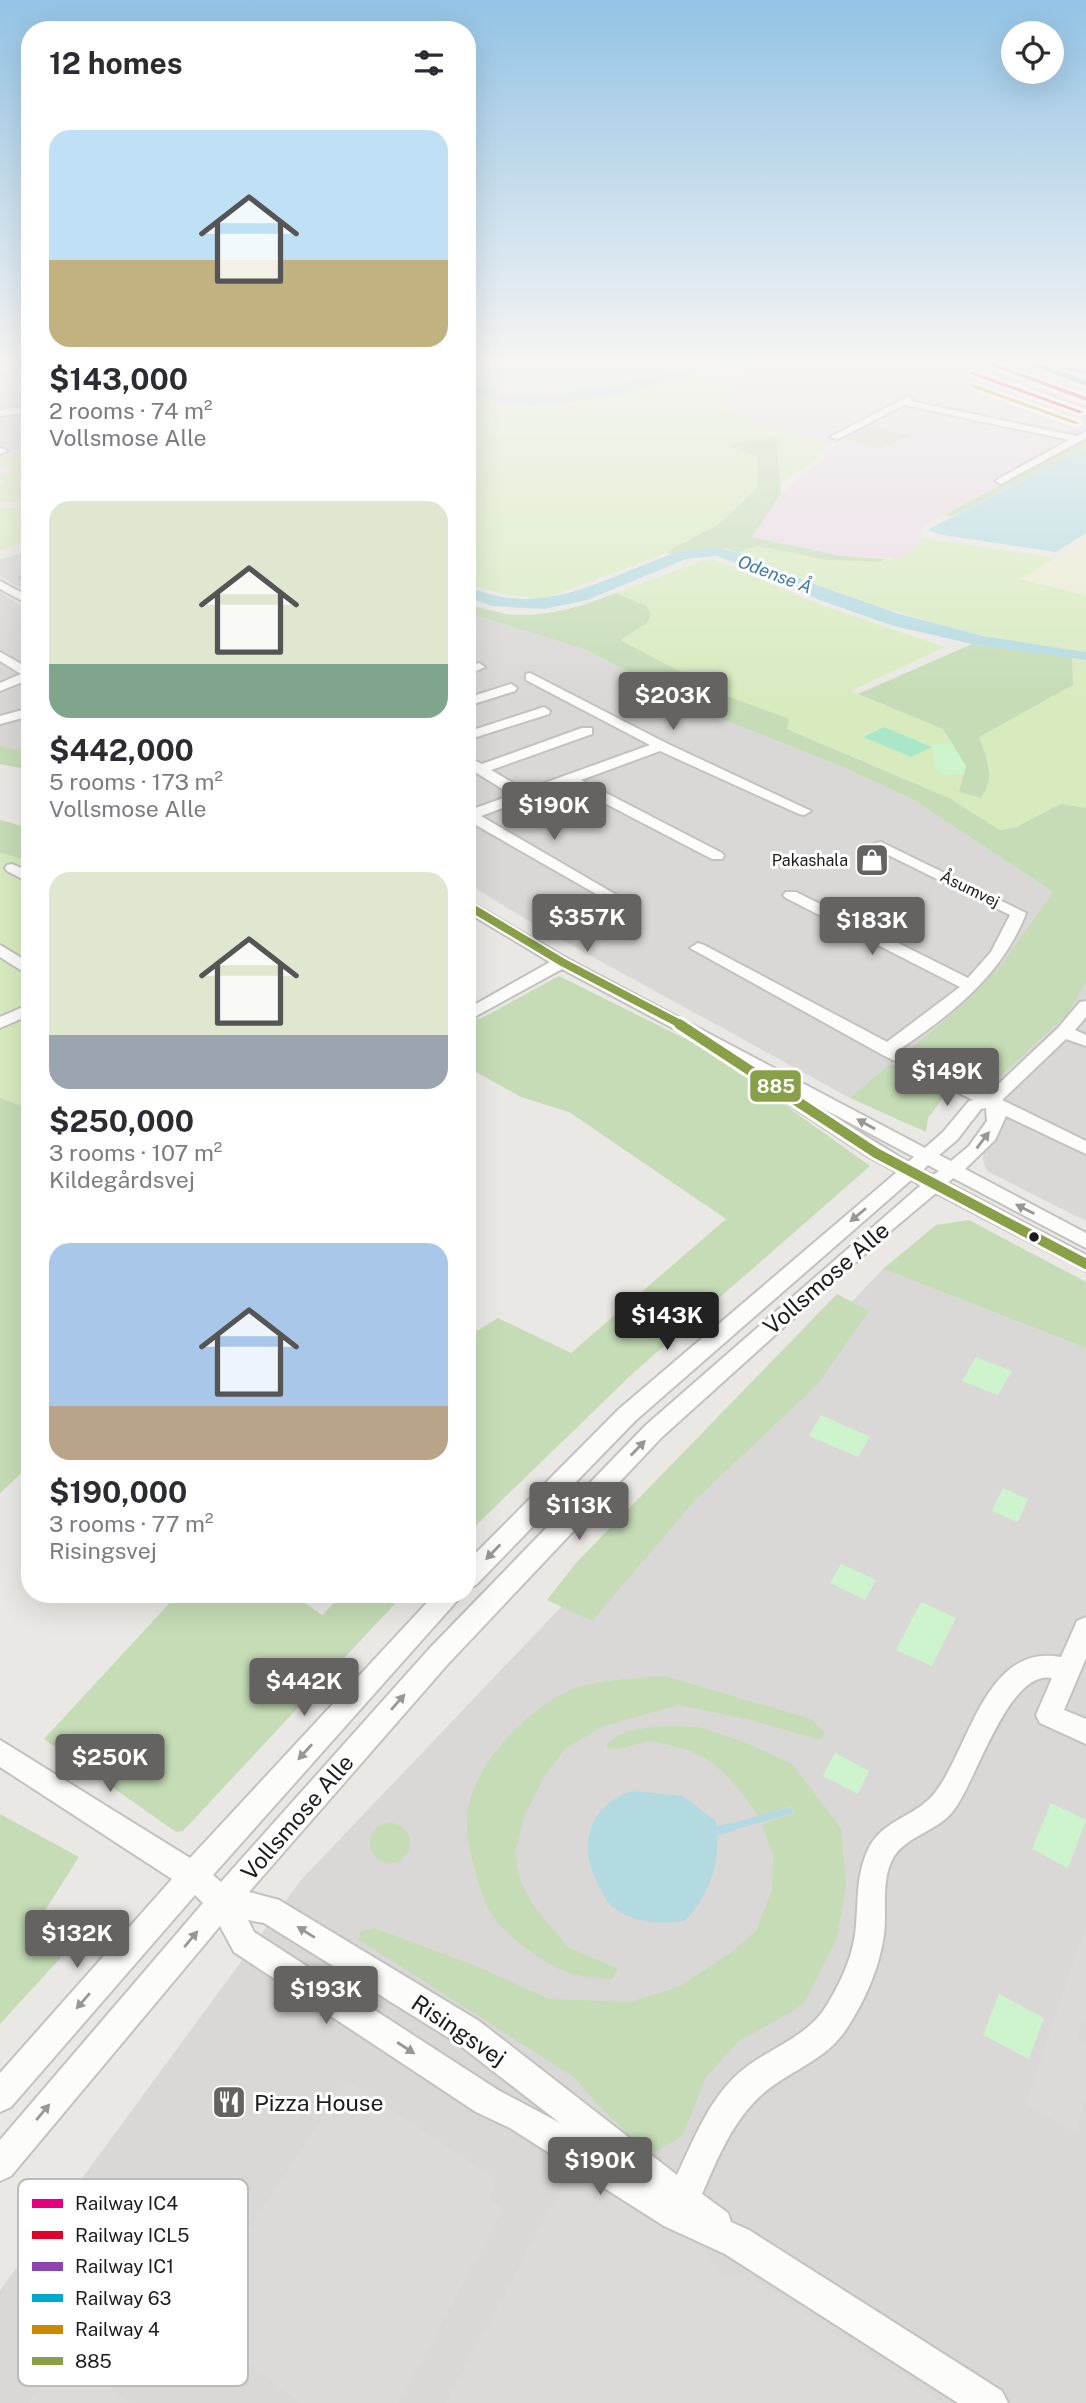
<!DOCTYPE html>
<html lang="en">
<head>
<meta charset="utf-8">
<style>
  body { margin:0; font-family:"Public Sans",sans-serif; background:#f2f2f3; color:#2b2b33; height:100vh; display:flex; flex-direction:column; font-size:26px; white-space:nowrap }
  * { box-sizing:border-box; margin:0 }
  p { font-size:23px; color:#7c7c81 }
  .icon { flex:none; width:38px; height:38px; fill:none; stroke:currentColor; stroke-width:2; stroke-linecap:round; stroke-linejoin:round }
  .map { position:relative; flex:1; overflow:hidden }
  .sheet { position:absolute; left:21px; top:21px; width:455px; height:1582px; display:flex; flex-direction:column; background:#fff; border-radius:28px; box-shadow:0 7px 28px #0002 }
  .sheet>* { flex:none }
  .tools { position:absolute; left:1001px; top:21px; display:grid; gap:14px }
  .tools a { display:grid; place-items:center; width:63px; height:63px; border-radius:50%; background:#fff; box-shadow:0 7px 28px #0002; font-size:35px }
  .price { position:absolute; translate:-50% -60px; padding:0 16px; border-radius:7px; background:#646362; color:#fff; font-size:23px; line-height:46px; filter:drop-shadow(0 2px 4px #0008) }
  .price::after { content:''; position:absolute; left:50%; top:42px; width:21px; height:16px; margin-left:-10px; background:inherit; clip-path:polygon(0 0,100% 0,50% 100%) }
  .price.active { background:#222; color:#fff }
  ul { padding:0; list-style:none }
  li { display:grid; align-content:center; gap:14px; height:371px; padding:0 28px }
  li span { display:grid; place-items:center; height:217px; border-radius:21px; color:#555 }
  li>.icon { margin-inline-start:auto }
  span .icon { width:126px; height:126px; fill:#fffc; stroke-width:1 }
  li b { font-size:30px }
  h2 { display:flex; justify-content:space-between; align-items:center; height:84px; padding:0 28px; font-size:30px }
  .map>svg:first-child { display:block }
</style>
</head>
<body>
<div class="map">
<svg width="1086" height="2403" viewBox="0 0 1086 2403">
  <rect width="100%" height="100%" fill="#eae8e4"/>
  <path fill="#d9d8d6" d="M0 360 27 361 21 365 30 367V447L0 453Z
    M30 551V594L0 576V559Z
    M0 592 30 612V752L0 746Z
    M467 613 584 649 714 716 845 768 912 799 1053 892 1002 963 966 1002 850 1098 540 928 467 883Z
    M1086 982V1221L987 1171 983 1161 987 1089 1069 1013Z
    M883 1269 1086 1348V2403H0V2290L301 1880Z"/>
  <path fill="#e9dbe5" d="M753 360H966L986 368 981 371 1086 408V437L925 525 918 545 907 555 898 558 841 556 751 537 781 494 823 459 836 444 761 426 722 408 736 380Z"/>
  <path fill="#d5d3c5" d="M864 425 911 435 882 448 845 439 847 437 844 435Z"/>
  <path fill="#ececd5" d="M1086 541V595L1019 579 1055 558Z"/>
  <path fill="#d8ebbf" d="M467 360H753L736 380 722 408 761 426 829 442 815 460 780 484 776 438 727 445 758 457 757 488 721 523 658 556 543 599 505 595 467 583Z
    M30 449V502H0V485L5 483 0 479V474L12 470 0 465V456Z
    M0 508H30V541L0 550Z
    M921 538 1055 558 1020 579 1086 595V652C1051 646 1015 644 981 635 897 615 817 586 738 552L758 546 828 560 880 562 907 555 918 545Z
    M714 560 818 604 945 647 850 691 943 729 966 766 991 772 979 737 1073 685 1072 657 1086 660V808L1061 804 1014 828 1000 830 949 798 786 728 789 719 727 696 619 639 646 606 616 593 702 561Z
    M0 853 30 861V1109L0 1098Z"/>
  <path fill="#c5dcb6" d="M776 438 781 494 752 537 841 556 886 559 880 562 828 560 758 546 738 552 727 549 688 550 672 554 666 552 721 523 757 488 758 457 725 444Z
    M1086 439V448L953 516 944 515Z
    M616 593 646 606 651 614 647 623 620 640 727 696 789 719 787 729 949 798 1000 830 1014 828 1061 804 1086 808V982L1069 1013 987 1089 906 1052 966 1002 1002 963 1053 892 912 799 845 768 714 716 584 649 467 613V604C482 608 500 614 515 615 551 616 583 606 616 593Z
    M972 644 1072 657 1073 685 979 737C987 760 996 776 981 798L959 792 966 766 943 729 858 694Z
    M0 746 30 752V770L0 764Z
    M0 820 30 828V861L0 853Z
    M559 976 710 1051 870 1166 632 1374 467 1534V1337L498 1318 571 1353 726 1219 569 1112 521 1097 467 1067V1017L480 1019Z
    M891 1063 948 1091 928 1118 926 1132 850 1098Z
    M0 1098 30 1109V1465L0 1493Z
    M969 1220 1086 1282V1348L883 1269 936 1225Z
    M837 1294 869 1311 817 1385 696 1499 592 1621 547 1600 576 1563Z
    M178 1594H292L322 1615 343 1594H404L183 1831 176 1832 44 1739Z
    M665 1676 811 1719 825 1733 820 1740 750 1720 679 1705 601 1727 564 1750 545 1775 524 1817 515 1853 520 1880 533 1905 568 1947 618 1969 614 1977 610 1980C597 1977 580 1977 568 1973 544 1963 506 1937 492 1915 480 1897 465 1840 467 1818 470 1767 526 1710 570 1690 592 1680 640 1678 665 1676Z
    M675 1726 700 1727 749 1744 792 1764 841 1828 846 1884 837 1938 806 2000 795 2010 739 2041 706 2077 683 2135 658 2151 642 2148 598 2105 575 2078 358 1939 361 1931 374 1928 474 1965 549 1999 630 2002 678 1987 729 1954 756 1931 772 1890 773 1855 762 1824 794 1813 791 1806 758 1816C735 1781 711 1752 668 1745 662 1744 654 1741 647 1742 635 1743 616 1754 606 1747 614 1728 657 1726 675 1726Z
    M0 1814 79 1857 42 1915 75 1942 0 2024Z
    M370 1843a20 20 0 1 1 40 0a20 20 0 1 1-40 0Z"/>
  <path fill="#d0e2d7" d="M467 360H711L657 380 530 401 505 398 467 384Z"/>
  <path fill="#cef4cd" d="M932 744H952L966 766 964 774 943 775 935 768Z
    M976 1357 1012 1371 998 1395 962 1381Z
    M821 1415 870 1437 858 1457 809 1436Z
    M1003 1488 1028 1499 1018 1522 992 1511Z
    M841 1564 876 1580 865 1600 830 1583Z
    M921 1602 956 1618 932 1666 896 1650Z
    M835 1753 869 1771 858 1794 823 1776Z
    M1051 1803 1086 1820 1068 1868 1032 1849Z
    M999 1994 1044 2018 1029 2059 983 2035Z"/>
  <path fill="#aae6ca" d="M884 727 932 747 911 757 863 737Z"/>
  <path fill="#dbdad8" d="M1086 1926V2022L1082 2021 1077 2038 1086 2043V2098L1076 2132 1026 2104Z
    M347 2080 497 2180 489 2199 503 2209 399 2403H301L246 2362 211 2378 172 2347Z
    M592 2175 705 2249 721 2278 752 2279 943 2403H446L564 2183Z
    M66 2350 129 2403H29Z"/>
  <path fill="#b3dae1" d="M1086 448V533L1056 552 943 535 927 530Z
    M715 548 738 552 809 582 899 614 983 636 1086 652V660L972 644 894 626 822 601 739 564 716 556 686 559 587 600 544 609 493 606 467 597V586C542 620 601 579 672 554L688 550Z
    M633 1791 682 1796 716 1821C722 1859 710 1894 685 1921 660 1924 634 1924 613 1907 606 1901 600 1889 596 1880 578 1843 591 1803 633 1791Z"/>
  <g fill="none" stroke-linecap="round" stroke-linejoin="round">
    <path stroke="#b3dae1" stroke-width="7" d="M724 1829 789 1811"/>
    <path stroke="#b3dae1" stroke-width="9" d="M718 1831 731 1827"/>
    <path fill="#b3dae1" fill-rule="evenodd" d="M704 360H721C694 383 567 406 530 406 508 406 488 399 467 392V384L503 395 530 398 621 385 681 371Z"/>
    <g stroke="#c3c2c0" stroke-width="4">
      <path id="minor" d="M16 360H26L0 376V370Z
        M941 360H954L1086 409V415Z
        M909 396 913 399 911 401 1077 436 1086 431V438L1001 484 996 481 998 479 1069 440 904 405 838 439 830 437Z
        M30 406V412L0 416V410Z
        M0 448 5 449 7 451 0 454Z
        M26 575 30 576V584L20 578Z
        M0 581 30 597V605L0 589Z
        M0 652 30 669V679L0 691V683L21 674 0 661Z
        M479 663 485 667 467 675V667Z
        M530 673 666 743 811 811 804 815 799 814 660 751 581 780 722 853 724 856 722 859H712L568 784 481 816 625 900 617 905 612 903 467 820V811L512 795 467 767V757L482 764 582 728H592V734L491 770 525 790 650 745 526 680V674Z
        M511 684 517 688 515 691 467 706V698Z
        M544 707 550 711 549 714 467 740V732Z
        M30 708V716L0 724V716Z
        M881 842 1026 913C1003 974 952 1014 900 1049L988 1094 1058 1028 1080 1002 1086 1001V1017L1075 1030 1086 1035V1046L1066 1039 1002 1100 1086 1141V1154L1006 1116 995 1140 965 1169 1086 1233V1248L953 1178 948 1183 1086 1255V1271L936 1193 887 1234 662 1437 447 1665 249 1892 279 1900 479 2021 677 2175C695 2137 711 2094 745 2068 772 2047 805 2038 825 2008 839 1986 851 1961 855 1935 859 1906 855 1879 867 1852 880 1820 914 1818 934 1794 970 1749 984 1643 1061 1657L1077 1621 1086 1617V1658L1064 1710 1086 1719V1744L1040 1723 1036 1715 1052 1678C1008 1669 976 1783 953 1811 937 1832 904 1836 892 1860 881 1882 887 1910 884 1934 880 1967 864 2003 845 2031 825 2060 792 2070 766 2091 734 2117 718 2157 702 2194L728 2213 731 2222 749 2230 1002 2391 1008 2403H958L725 2254 664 2226 510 2128 476 2112 234 1952 220 1926 11 2176 0 2181V2140L203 1903 195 1895 11 2107 0 2112V2073L172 1879 0 1767V1740L190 1858 435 1594H463L213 1875 221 1882 429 1649 646 1425 921 1185 911 1180 635 1421 476 1585 467 1588V1562L619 1409 897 1172 869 1157 767 1090 764 1086 772 1081 562 969 467 1021V1009L550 962 467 912V900L568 959 925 1148 943 1132 969 1101 973 1100 881 1054 690 948 698 943 704 945 887 1042 960 987 786 898 783 895 786 892H796L968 978 991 952 1010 915 876 849 874 846 876 843ZM805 1099 914 1157 908 1162ZM986 1108 987 1121 969 1146 951 1161 939 1155 957 1140 981 1109ZM928 1165 939 1171 933 1175 923 1170ZM248 1920 264 1923 457 2043 560 2123 498 2090 254 1932Z
        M12 864 30 872V883L7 871 5 868 7 865Z
        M0 945 30 963V976L0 957Z
        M30 1004V1015L0 1028V1017Z"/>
    </g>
    <g stroke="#a09481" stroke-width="3">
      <path id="major" d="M1040 360H1060L1086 366V372Z"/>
    </g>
    <use href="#minor" fill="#fcfcfb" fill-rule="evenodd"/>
    <use href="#major" fill="#f0eae2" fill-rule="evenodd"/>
    <g stroke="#fff" stroke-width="12">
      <path id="bus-1-far1" d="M467 905 562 962 682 1025"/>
    </g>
    <g stroke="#fff" stroke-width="16">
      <path id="bus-1" d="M679 1024 876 1153 1086 1264"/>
    </g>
    <use href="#bus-1-far1" stroke="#899f48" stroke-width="8"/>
    <use href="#bus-1" stroke="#899f48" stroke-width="10"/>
    <g stroke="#fff" stroke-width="6">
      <path id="rail-1" d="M976 360H984L1086 397V401Z"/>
    </g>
    <g stroke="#fff" stroke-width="6">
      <path id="rail-2" d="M970 372H974L1084 412 1079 413 970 374Z"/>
    </g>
    <g stroke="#fff" stroke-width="6">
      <path id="rail-3" d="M1018 360H1026L1086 382V386Z"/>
    </g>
    <g stroke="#fff" stroke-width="6">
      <path id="rail-4" d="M1023 360H1031L1086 380V384Z"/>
    </g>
    <g stroke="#fff" stroke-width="6">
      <path id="rail-5" d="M971 385H975L1080 423 1075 424 971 387Z"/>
    </g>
    <use href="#rail-1" fill="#e5007d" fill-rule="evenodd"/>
    <use href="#rail-2" fill="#e4002b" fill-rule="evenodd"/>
    <use href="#rail-3" fill="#8e44ad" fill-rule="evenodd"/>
    <use href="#rail-4" fill="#00a9ce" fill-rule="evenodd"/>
    <use href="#rail-5" fill="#cb8a06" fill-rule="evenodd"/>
  </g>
  <defs><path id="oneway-solid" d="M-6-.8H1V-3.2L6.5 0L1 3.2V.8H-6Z" transform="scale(1.75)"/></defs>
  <g fill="#979797">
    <use href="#oneway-solid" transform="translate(866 1124) rotate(-151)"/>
    <use href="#oneway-solid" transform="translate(983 1140) rotate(-53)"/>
    <use href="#oneway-solid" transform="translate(1025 1209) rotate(-153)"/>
    <use href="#oneway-solid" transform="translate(858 1215) rotate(140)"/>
    <use href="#oneway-solid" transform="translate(638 1448) rotate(-46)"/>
    <use href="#oneway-solid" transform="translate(493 1552) rotate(134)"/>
    <use href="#oneway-solid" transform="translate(398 1702) rotate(-49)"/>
    <use href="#oneway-solid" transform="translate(305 1752) rotate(132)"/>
    <use href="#oneway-solid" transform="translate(306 1932) rotate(-148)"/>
    <use href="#oneway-solid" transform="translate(191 1939) rotate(-50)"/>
    <use href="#oneway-solid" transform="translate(83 2001) rotate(131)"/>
    <use href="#oneway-solid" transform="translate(406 2048) rotate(33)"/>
    <use href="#oneway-solid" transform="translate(43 2112) rotate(-50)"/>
  </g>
  <linearGradient id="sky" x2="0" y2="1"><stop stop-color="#93c3e5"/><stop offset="0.52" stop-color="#f6f5f3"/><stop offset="1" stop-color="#f6f5f3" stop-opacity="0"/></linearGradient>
  <rect width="1086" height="697" fill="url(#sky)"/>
  <defs>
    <g id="shop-square" transform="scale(1.75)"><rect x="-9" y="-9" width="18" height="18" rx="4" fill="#646362" stroke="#fff"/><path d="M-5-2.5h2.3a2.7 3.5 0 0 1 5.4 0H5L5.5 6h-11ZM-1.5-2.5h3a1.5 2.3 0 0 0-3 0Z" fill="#fff"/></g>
    <g id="restaurant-square" transform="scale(1.75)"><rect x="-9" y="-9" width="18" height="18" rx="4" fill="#646362" stroke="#fff"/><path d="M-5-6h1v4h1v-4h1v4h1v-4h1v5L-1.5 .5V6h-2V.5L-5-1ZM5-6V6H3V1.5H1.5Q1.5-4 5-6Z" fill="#fff"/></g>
  </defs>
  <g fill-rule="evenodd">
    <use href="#shop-square" x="872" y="860"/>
    <use href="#restaurant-square" x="229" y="2102"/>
  </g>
  <circle fill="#1c1c1c" stroke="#fff" stroke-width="2.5" cx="1034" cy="1237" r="6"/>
  <g text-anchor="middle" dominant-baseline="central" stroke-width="6" stroke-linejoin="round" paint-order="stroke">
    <g font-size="16" fill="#1c1c1c" stroke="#fff" text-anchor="end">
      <text x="848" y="860">Pakashala</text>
    </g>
    <g font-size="16" fill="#1c1c1c" stroke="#fff">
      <text transform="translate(970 889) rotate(26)">Åsumvej</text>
    </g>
    <g font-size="18" font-style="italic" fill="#3f7aab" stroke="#fff">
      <text transform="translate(775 574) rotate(21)">Odense Å</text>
    </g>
    <g font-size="23" fill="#1c1c1c" stroke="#fff">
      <text transform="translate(826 1278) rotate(-41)">Vollsmose Alle</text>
      <text transform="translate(297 1817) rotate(-49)">Vollsmose Alle</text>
      <text transform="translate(459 2030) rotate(34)">Risingsvej</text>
    </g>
    <g font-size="23" fill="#1c1c1c" stroke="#fff" text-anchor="start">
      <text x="254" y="2102">Pizza House</text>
    </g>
  </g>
  <rect x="18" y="2179" width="230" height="207" rx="10" fill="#fff" stroke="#bbb" stroke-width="2"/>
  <rect x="32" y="2199" width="31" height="9" fill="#e5007d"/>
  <rect x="32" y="2231" width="31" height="8" fill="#e4002b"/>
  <rect x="32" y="2262" width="31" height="9" fill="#8e44ad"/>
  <rect x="32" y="2294" width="31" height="8" fill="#00a9ce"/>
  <rect x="32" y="2325" width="31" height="9" fill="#cb8a06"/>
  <rect x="32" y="2357" width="31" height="8" fill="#899f48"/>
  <g font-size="19" fill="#1c1c1c">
    <text x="75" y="2210">Railway IC4</text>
    <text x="75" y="2242">Railway ICL5</text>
    <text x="75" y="2273">Railway IC1</text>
    <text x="75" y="2305">Railway 63</text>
    <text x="75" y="2336">Railway 4</text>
    <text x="75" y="2368">885</text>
  </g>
  <rect stroke="#fff" stroke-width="2.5" x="749" y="1069" width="53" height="34" rx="7" fill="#899f48"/>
  <g font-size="19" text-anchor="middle" font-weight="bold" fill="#fff">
    <text x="776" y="1093">885</text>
  </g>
</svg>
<div class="tools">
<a><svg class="icon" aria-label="locate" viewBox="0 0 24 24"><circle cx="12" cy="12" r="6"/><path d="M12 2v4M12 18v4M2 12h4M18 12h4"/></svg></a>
</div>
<b class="price" style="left:673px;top:732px">$203K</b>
<b class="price" style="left:554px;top:842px">$190K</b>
<b class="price" style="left:587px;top:954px">$357K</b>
<b class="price" style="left:872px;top:957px">$183K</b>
<b class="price" style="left:947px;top:1108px">$149K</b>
<b class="price active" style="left:667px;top:1352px">$143K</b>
<b class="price" style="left:579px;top:1542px">$113K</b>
<b class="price" style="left:304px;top:1718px">$442K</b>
<b class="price" style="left:110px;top:1794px">$250K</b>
<b class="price" style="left:77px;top:1970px">$132K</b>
<b class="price" style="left:326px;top:2026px">$193K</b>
<b class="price" style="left:600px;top:2197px">$190K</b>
<section class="sheet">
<h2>12 homes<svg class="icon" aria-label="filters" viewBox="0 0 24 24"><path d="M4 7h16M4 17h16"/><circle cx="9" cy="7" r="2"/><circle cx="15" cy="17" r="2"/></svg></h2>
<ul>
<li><span style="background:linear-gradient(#bfe0f5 60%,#c2b280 0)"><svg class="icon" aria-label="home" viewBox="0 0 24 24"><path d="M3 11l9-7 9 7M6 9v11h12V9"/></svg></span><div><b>$143,000</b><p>2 rooms · 74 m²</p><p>Vollsmose Alle</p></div></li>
<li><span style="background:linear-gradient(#dfe7d0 75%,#7fa58c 0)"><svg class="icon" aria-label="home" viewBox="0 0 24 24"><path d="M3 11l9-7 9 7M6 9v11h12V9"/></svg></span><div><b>$442,000</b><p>5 rooms · 173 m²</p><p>Vollsmose Alle</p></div></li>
<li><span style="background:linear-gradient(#dfe7d0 75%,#9aa5b1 0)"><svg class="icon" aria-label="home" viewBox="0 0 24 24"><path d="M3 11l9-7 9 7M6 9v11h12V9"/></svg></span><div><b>$250,000</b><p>3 rooms · 107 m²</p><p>Kildegårdsvej</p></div></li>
<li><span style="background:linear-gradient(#a9c7e8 75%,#b9a48a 0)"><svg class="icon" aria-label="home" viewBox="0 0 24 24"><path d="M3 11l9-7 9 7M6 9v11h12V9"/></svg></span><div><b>$190,000</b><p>3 rooms · 77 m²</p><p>Risingsvej</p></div></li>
</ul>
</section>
</div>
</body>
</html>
